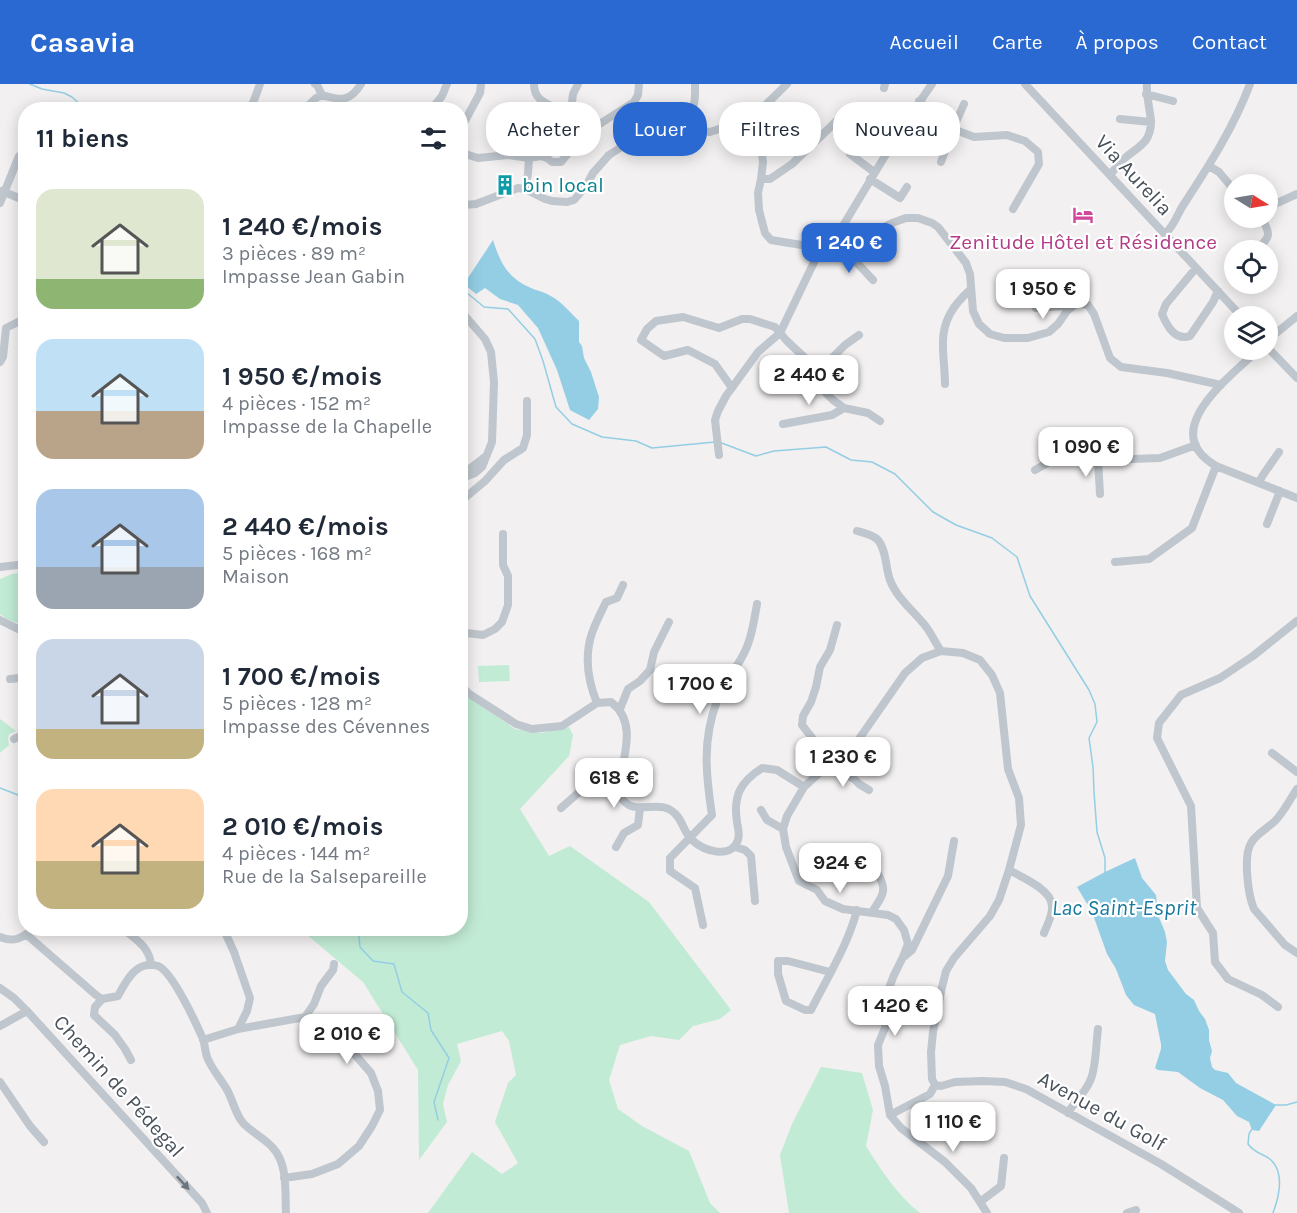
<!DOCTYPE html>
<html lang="fr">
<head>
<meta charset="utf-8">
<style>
  body { margin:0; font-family:Karla,sans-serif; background:#f6f6f7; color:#1f2937; height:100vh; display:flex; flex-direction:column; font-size:22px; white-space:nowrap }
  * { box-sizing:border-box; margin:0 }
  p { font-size:20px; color:#747a83 }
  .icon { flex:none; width:33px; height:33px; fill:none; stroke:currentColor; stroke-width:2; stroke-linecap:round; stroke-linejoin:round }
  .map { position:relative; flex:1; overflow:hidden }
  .details { position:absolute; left:18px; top:18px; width:450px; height:834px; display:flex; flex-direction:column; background:#fff; border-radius:24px; box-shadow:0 3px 15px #0003 }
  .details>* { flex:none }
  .hud { position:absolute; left:486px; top:18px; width:570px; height:54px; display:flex; gap:12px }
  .needle { width:39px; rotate:101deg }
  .buttons { position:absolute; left:1224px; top:90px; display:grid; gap:12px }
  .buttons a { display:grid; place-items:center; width:54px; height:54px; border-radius:50%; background:#fff; box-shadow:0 3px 15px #0003; font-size:30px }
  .price { position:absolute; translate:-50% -51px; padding:0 14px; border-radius:12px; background:#fff; color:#222; font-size:20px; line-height:39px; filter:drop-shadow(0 2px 3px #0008) }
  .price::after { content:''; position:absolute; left:50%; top:36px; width:18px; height:14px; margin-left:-9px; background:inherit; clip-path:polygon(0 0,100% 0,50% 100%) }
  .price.selected { background:#2a68d2; color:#fff }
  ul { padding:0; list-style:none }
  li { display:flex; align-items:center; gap:18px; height:150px; padding:0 18px }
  li span { display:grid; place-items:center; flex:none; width:168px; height:120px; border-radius:18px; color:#555 }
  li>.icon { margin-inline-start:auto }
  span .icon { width:72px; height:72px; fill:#fffc; stroke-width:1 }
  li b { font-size:26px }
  h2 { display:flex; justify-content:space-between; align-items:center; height:72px; padding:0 18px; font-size:26px }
  .chip { padding:0 21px; border-radius:24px; background:#fff; box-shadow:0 3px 15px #0003; font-size:21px; line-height:54px }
  .chip.selected { background:#2a68d2; color:#fff }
  header { display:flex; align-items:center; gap:36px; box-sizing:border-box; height:84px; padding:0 30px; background:#2a68d2; color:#fff }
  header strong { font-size:28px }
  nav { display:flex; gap:33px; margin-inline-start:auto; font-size:21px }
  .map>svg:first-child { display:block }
</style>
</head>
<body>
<header>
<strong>Casavia</strong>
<nav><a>Accueil</a><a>Carte</a><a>À propos</a><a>Contact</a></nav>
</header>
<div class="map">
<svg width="1297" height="1129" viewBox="0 0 1297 1129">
  <rect width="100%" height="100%" fill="#f2f0f0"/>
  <path fill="#c2ebd5" d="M25 488H26L25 542 7 535 0 530V495L12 490Z
    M509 581 510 597 479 598 478 582Z
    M461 608 515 645 541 649 569 643 573 651 569 672 520 725 549 772 570 762 649 818 731 926 720 935 693 942 679 956 651 952 620 961 609 996 618 1025 642 1042 689 1067 710 1119 720 1129H428L472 1068 502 1090 518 1079 495 1038 508 999 516 991 509 957 502 947 457 960 461 977 448 1001 443 1020 447 1038 419 1076 418 986 363 898 300 845 460 844Z
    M0 635 16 647 9 650 8 655 9 661 0 669Z
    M821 983 862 989 873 1026 866 1062C881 1086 898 1112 920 1129H789L780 1071 792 1040Z"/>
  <path fill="#94cee4" d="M493 156C500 178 507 193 529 203 534 206 541 207 547 210 560 216 569 227 579 237V258L582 262 584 274 591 288 599 313 598 325 589 336 570 326 557 286 538 244 518 221 500 215 485 204 476 210 464 200Z
    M1135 774 1142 794 1156 811 1158 831 1165 848 1167 858 1165 877 1168 886 1186 910 1194 916 1199 927 1205 935 1209 946V956L1212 967 1210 974 1212 983 1215 986 1228 989 1236 999 1276 1021 1259 1047 1252 1046 1249 1038 1237 1032 1223 1016 1200 1004 1178 988 1158 986 1155 984 1161 965V960L1155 930 1134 921 1126 911 1116 885 1107 870 1092 828 1077 803 1105 788Z"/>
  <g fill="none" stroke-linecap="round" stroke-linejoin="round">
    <path stroke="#94cee4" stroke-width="1.5" d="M30 0 42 5 64 9 72 13 86 26
      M460 154 467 166 460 191
      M460 203 484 223 508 225 535 255 543 277 556 323 572 340 602 353 636 357 652 364 715 358
      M719 358 756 372 774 367 826 363 851 376 872 378 895 390 933 428 956 441 992 454 1017 473 1030 512 1089 606 1095 620 1097 638 1089 654 1093 683 1094 708 1097 748 1105 774V788
      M0 704 18 711 26 721
      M358 844 360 863 373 877 394 880 402 908 428 929 431 946 449 974 434 1018 438 1036
      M1274 1021H1286L1297 1018
      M1252 1045 1249 1050 1248 1060C1256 1071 1266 1070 1272 1077 1285 1091 1279 1113 1273 1129"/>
    <path stroke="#bfc6cd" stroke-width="8" d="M315 0 317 1 322 11C341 17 350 18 361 0
      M534 0C534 22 556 19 568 33 574 38 577 47 581 54
      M1025 0 1241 232
      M884 4 885 0
      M1146 10 1173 17
      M919 17 953 45 974 53 1007 51 1025 57 1038 68 1039 80 1013 125
      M221 24 225 26
      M246 26 253 19 260 0
      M304 26 316 14 322 11
      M431 26 442 12 447 0
      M570 34 573 10 578 0
      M1120 35 1151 38
      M746 40 787 0
      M684 45C685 36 688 34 692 26 696 19 695 8 695 0
      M460 46 480 9 481 0
      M460 64 462 69 478 74 508 71 529 74 541 72 547 74 552 78H561L581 54 595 43 634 18 638 11 639 0
      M850 70 874 88
      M941 78 953 45 964 20
      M1209 82 1219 88 1234 106
      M1110 91C1115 85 1119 79 1125 74 1139 62 1151 59 1151 37 1150 25 1146 13 1147 0
      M761 95H770L792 80 848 26
      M870 95 900 114 907 103
      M525 105 528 90 529 74
      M2 107 26 117
      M460 109C465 117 465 123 460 131
      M0 119 19 72H26
      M464 121 476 120 518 104 525 105 545 115 552 117 567 118 574 116 586 102 593 89 609 71 623 62 684 45 710 48 740 38 746 40 755 47 761 63 763 78 761 95 758 109 759 126 765 149 771 156 814 163
      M1268 123 1297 110
      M1165 150C1173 143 1177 132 1182 123 1208 83 1233 45 1250 0
      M837 154 840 156V163L817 172 813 168 814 163 822 162Z
      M835 155 903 42 932 0
      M841 159 866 152 892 139 906 134H918L932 139 938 143 966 179 970 190 973 227 979 240 990 250 1004 254H1028L1049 248 1058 240 1067 227 1077 219 1088 221 1094 230 1110 274 1121 283 1167 289 1221 301
      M840 163 845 166 873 196
      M1256 166C1270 154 1272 150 1261 134
      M1196 184 1166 220 1162 230C1167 242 1175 257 1190 252L1213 218 1218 207
      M1024 192C1029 202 1029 215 1036 224L1063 222 1072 223
      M460 226 485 255 491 268 494 298 492 358 482 383 475 389 460 395
      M1269 255 1297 232
      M1268 264 1297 294
      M1258 266C1230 293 1156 347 1216 382L1297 414
      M0 278 3 273 6 244 26 234
      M814 292 845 261 859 251
      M945 300C945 287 943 275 943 262 942 237 953 221 971 205
      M732 304 715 280 688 266 664 272 641 256 647 245 656 237 683 233 719 244 742 235H750L775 243 787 257 804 273 814 292 825 308 833 316 844 324 868 329 880 337
      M783 340 832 331 844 324
      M719 371 715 336 718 327 726 312 758 268 780 249 817 172
      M1098 376 1100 410
      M1035 386 1049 378 1160 374 1196 361
      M460 389 467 387 485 373
      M1259 398 1263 391 1279 368
      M460 418 485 397 504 376 523 364 527 351V317
      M1267 440 1280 407
      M857 447C864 449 873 451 878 456 887 467 885 483 890 496 897 515 915 528 927 544 932 551 936 560 941 567
      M1115 478 1149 475 1192 444 1216 382
      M0 483 26 480
      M0 536 26 549
      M460 546 466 549 483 551 495 545 502 538 508 521V492L503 481V450
      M10 595 20 594 26 596
      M460 600 468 609 516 640 532 645 562 642 597 619 611 618C635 636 626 665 621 690 619 698 618 706 621 713 634 736 661 710 678 733 683 740 686 751 692 756 704 767 731 776 738 756 740 750 738 744 737 738 733 712 740 698 762 684L777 686 804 703
      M597 619C588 597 584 573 592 549 596 538 601 528 606 518L617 514 623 501
      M620 625 628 605 640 597 650 586 654 568 669 538
      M14 655 26 649
      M1272 669 1297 688
      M831 678 802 641 803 632 811 618 816 603 820 583 830 566 837 541
      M828 680 854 695 859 700 869 706
      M1297 705C1290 715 1284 728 1275 737 1268 744 1256 750 1251 759 1243 772 1248 811 1254 825L1285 861 1297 869
      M561 724 593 696 619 698
      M761 726 767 736 783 745
      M616 763 624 749 638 741 640 724
      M735 763 745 766 751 772 755 817
      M840 785 878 790C888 808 882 812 872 828
      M1009 786C1022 793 1052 806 1052 822 1053 831 1047 841 1044 849
      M703 841 695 804 670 787V774L712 731C706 692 702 656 717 617 723 601 734 588 742 573 751 558 754 537 757 520
      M122 844C135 855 150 863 151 881
      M223 844 234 868 250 914 247 927 238 945
      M27 851 96 911 102 915 118 912C126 897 137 875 158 882 172 887 196 939 203 955 205 961 205 967 207 973 211 984 220 994 226 1004 233 1015 235 1031 244 1040 256 1052 273 1058 280 1075 287 1091 285 1112 286 1129
      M0 853C14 859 23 854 33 844
      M905 872 912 866 948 792 954 757
      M830 888 788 877H778V890L786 917 805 926H811C827 894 848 861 857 826
      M0 904 14 914 27 927 202 1119 207 1129
      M102 915 95 923 94 931 115 951 125 965 131 976
      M1278 923 1262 911 1228 895 1215 878 1213 849 1197 824 1191 722 1157 654 1159 639 1181 611 1220 594 1253 572 1297 537
      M305 933 314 920 321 902 333 886 334 880
      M0 942 27 927
      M203 956 238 945 305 933 325 939 344 958 371 989 378 1007 380 1026 372 1042 359 1062 338 1080 312 1090 284 1094
      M0 998 30 1042 44 1058
      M935 1001 932 995 931 968 933 948 942 903 946 887 954 874 990 832 999 816 1009 786 1021 741 1019 714 1008 685 1000 609 992 591 980 576 963 569 941 567 922 574 905 589 859 655 831 678 804 703 787 732 783 745 786 763 799 797 817 806 825 817 843 825 888 831 896 835 904 846 908 860 903 873 894 891 889 904 885 944 878 961 879 982 885 1002 890 1031 901 1044 945 1078 971 1104 987 1129
      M935 1001 941 1002 955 998 983 997 1005 998 1026 1005 1161 1080 1239 1129
      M1068 1029C1075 1017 1085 1009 1090 997 1096 986 1096 959 1098 945
      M890 1031 930 1010 935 1001
      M980 1118 1001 1102 1004 1074
      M1127 1129 1136 1126"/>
  </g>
  <defs><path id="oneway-solid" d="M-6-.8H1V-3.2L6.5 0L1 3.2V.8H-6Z" transform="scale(1.5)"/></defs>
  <use fill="#6c757d" href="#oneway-solid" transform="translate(183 1099) rotate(47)"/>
  <defs>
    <g id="building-bare" transform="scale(1.62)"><path d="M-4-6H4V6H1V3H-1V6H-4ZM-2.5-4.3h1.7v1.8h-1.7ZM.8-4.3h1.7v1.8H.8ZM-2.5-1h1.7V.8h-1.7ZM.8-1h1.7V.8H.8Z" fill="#0f9aa8" stroke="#fff" stroke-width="2.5" paint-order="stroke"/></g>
    <g id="hotel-bare" transform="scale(1.62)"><path d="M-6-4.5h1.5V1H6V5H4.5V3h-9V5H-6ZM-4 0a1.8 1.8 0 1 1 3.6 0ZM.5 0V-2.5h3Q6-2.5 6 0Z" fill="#d1479c" stroke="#fff" stroke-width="2.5" paint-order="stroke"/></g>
  </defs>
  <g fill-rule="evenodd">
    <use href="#building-bare" x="505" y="101"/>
    <use href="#hotel-bare" x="1083" y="131"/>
  </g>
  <g text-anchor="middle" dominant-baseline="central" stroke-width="4.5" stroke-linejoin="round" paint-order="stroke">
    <g font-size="21" fill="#49525b" stroke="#fff">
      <text transform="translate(1134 91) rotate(47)">Via Aurelia</text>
      <text transform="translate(119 1002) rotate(48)">Chemin de Pédegal</text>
      <text transform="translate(1102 1027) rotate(29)">Avenue du Golf</text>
    </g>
    <g font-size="21" fill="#0d838f" stroke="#fff" text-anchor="start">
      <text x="522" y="101">bin local</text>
    </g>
    <g font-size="21" fill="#b23c85" stroke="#fff">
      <text x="1083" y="158">Zenitude Hôtel et Résidence</text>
    </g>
    <g font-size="22" font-style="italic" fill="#197a9e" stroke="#fff">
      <text x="1124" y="824">Lac Saint-Esprit</text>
    </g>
  </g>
</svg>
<div class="buttons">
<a><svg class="needle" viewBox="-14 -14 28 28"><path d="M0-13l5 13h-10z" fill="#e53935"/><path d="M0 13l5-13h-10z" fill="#747a83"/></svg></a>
<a><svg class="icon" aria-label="locate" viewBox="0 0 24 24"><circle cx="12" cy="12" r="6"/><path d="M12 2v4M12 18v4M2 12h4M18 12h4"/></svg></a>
<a><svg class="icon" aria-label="layers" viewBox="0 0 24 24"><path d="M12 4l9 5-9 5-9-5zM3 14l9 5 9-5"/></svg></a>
</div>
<b class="price selected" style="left:849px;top:190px">1 240 €</b>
<b class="price" style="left:1043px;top:236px">1 950 €</b>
<b class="price" style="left:809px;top:322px">2 440 €</b>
<b class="price" style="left:1086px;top:394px">1 090 €</b>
<b class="price" style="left:700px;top:631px">1 700 €</b>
<b class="price" style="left:843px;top:704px">1 230 €</b>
<b class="price" style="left:614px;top:725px">618 €</b>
<b class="price" style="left:840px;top:810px">924 €</b>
<b class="price" style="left:895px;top:953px">1 420 €</b>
<b class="price" style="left:347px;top:981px">2 010 €</b>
<b class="price" style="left:953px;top:1069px">1 110 €</b>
<div class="hud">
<a class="chip">Acheter</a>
<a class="chip selected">Louer</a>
<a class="chip">Filtres</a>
<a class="chip">Nouveau</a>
</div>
<section class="details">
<h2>11 biens<svg class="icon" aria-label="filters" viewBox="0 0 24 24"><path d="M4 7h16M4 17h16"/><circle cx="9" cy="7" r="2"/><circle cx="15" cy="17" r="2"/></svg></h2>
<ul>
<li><span style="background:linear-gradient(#dfe7d0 75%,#8fb573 0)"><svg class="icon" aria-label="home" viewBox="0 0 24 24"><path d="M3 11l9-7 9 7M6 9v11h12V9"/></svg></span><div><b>1 240 €/mois</b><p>3 pièces · 89 m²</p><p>Impasse Jean Gabin</p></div></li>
<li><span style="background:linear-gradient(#bfe0f5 60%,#b9a48a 0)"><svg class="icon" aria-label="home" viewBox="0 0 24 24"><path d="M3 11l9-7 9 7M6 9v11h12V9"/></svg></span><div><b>1 950 €/mois</b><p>4 pièces · 152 m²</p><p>Impasse de la Chapelle</p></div></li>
<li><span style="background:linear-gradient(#a9c7e8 65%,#9aa5b1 0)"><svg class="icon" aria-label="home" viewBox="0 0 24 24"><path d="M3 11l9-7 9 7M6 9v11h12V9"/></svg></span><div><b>2 440 €/mois</b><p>5 pièces · 168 m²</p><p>Maison</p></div></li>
<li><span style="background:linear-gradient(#c9d6e8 75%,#c2b280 0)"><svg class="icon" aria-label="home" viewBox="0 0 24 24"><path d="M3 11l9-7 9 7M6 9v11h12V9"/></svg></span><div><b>1 700 €/mois</b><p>5 pièces · 128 m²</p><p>Impasse des Cévennes</p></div></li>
<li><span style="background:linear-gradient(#ffd9b3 60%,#c2b280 0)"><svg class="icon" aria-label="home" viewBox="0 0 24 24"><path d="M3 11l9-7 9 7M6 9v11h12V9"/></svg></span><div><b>2 010 €/mois</b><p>4 pièces · 144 m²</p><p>Rue de la Salsepareille</p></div></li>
</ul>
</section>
</div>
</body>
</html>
